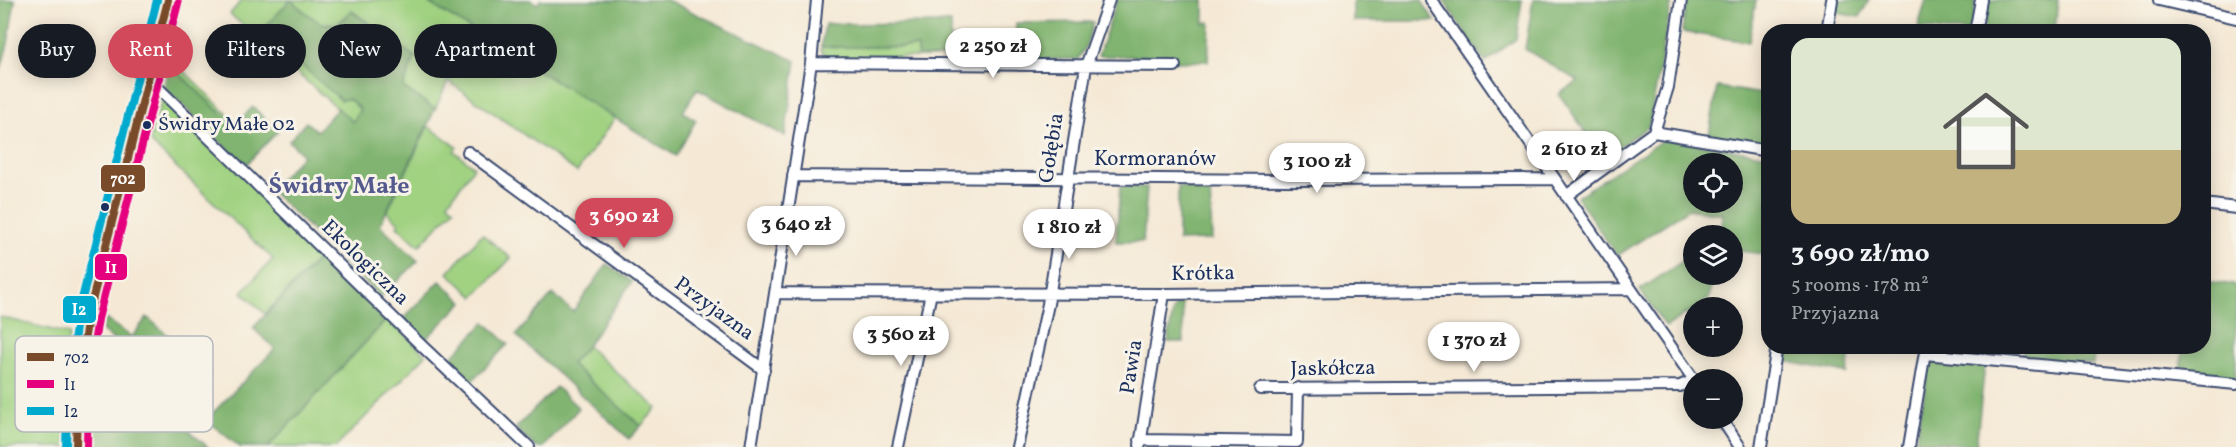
<!DOCTYPE html>
<html lang="en">
<head>
<meta charset="utf-8">
<style>
  body { margin:0; font-family:Vollkorn,serif; background:#20242c; color:#f1f3f6; height:100vh; display:flex; flex-direction:column; font-size:22px; white-space:nowrap }
  * { box-sizing:border-box; margin:0 }
  p { font-size:20px; color:#9ea1a6 }
  .icon { flex:none; width:33px; height:33px; fill:none; stroke:currentColor; stroke-width:2; stroke-linecap:round; stroke-linejoin:round }
  .map { position:relative; flex:1; overflow:hidden }
  .sheet { position:absolute; left:1761px; top:24px; width:450px; height:330px; display:flex; flex-direction:column; background:#171b24; border-radius:24px; box-shadow:0 3px 15px #0003 }
  .sheet>* { flex:none }
  .guide { position:absolute; left:18px; top:24px; width:570px; height:54px; display:flex; gap:12px }
  .fabs { position:absolute; left:1683px; top:153px; display:grid; gap:12px }
  .fabs a { display:grid; place-items:center; width:60px; height:60px; border-radius:50%; background:#171b24; box-shadow:0 3px 15px #0003; font-size:30px }
  .price { position:absolute; translate:-50% -51px; padding:0 14px; border-radius:21px; background:#fff; color:#222; font-size:20px; line-height:39px; filter:drop-shadow(0 2px 3px #0008) }
  .price::after { content:''; position:absolute; left:50%; top:36px; width:18px; height:14px; margin-left:-9px; background:inherit; clip-path:polygon(0 0,100% 0,50% 100%) }
  .price.current { background:#d1495b; color:#fff }
  ul { padding:0; list-style:none }
  li { display:grid; align-content:center; gap:12px; height:318px; padding:0 30px }
  li+li { border-top:2px solid #363941 }
  li span { display:grid; place-items:center; height:186px; border-radius:18px; color:#555 }
  li>.icon { margin-inline-start:auto }
  span .icon { width:108px; height:108px; fill:#fffc; stroke-width:1 }
  li b { font-size:26px }
  .pill { padding:0 21px; border-radius:27px; background:#171b24; box-shadow:0 3px 15px #0003; font-size:21px; line-height:54px }
  .pill.current { background:#d1495b; color:#fff }
  .map>svg:first-child { display:block }
</style>
</head>
<body>
<div class="map">
<svg width="2236" height="447" viewBox="0 0 2236 447">
  <rect width="100%" height="100%" fill="#f7f3e8"/>
  <filter id="ink" filterUnits="userSpaceOnUse"><feTurbulence type="fractalNoise" baseFrequency=".0167" numOctaves="2"/><feDisplacementMap in="SourceGraphic" scale="12" xChannelSelector="R" yChannelSelector="G"/><feConvolveMatrix kernelMatrix="1 2 1 2 8 2 1 2 1" color-interpolation-filters="sRGB"/></filter>
  <filter id="wash" filterUnits="userSpaceOnUse"><feTurbulence type="fractalNoise" baseFrequency=".008" numOctaves="4" result="noise"/><feDisplacementMap in="SourceGraphic" scale="24" xChannelSelector="R" yChannelSelector="G"/><feGaussianBlur stdDeviation="1.35" result="paint"/><feColorMatrix in="noise" values="0 0 0 0 0 0 0 0 0 0 0 0 0 0 0 0 0 1.4 0 .05"/><feComposite in="paint" operator="in"/></filter>
  <g filter="url(#wash)">
    <rect width="100%" height="100%" fill="#f5e9d5"/>
    <path fill="#a0d281" stroke="#5e8070" stroke-width="1.5" d="M242 0H424L615 118 577 172 448 81 435 109 403 87 415 57 352 11C339 23 339 26 321 23L349 99 360 109 353 122 230 14Z
      M821 47H918V57L827 58 821 50Z
      M170 57 237 124 235 127 169 64Z
      M163 97 323 254 265 314 242 292 273 259 149 141Z
      M428 126 457 147 454 151 474 167 448 203 454 209 419 246 397 226 399 223 387 212Z
      M482 234 511 258 474 297 448 273Z
      M0 317 69 334 64 417 66 447H0Z
      M388 318 426 355 336 447H268Z
      M587 346 657 408 641 426 571 364Z"/>
    <path fill="#80b46f" stroke="#4e7266" stroke-width="1.5" fill-rule="evenodd" d="M0 0H15L8 44 0 72Z
      M290 0C302 8 321 30 336 24 342 22 347 15 351 11L415 57 403 87 435 109 380 225 418 261 381 297 270 190 303 155 289 141 306 122 317 131 338 108 353 122 360 109 349 99 341 100 262 31Z
      M424 0H530L538 4 540 0H667L796 61 785 136 697 89 683 112 696 120 676 156Z
      M1117 0H1204V23L1210 22 1208 61 1175 62 1173 57 1098 56Z
      M1353 0H1421L1435 21H1353Z
      M1443 0H1522L1516 39 1485 62Z
      M1533 0H1672L1649 126 1603 158 1559 94 1578 81 1525 49Z
      M1687 0H1756L1749 42 1682 32Z
      M1837 0H1869L1860 17 1835 13Z
      M1926 0H1976L1971 31H1944L1918 27Z
      M1988 0H2058L2055 31H1984Z
      M1093 22 1086 46 1078 59 1018 60 1015 56 1016 23Z
      M951 23V57H918V47H821L825 24Z
      M169 64 234 126 253 107 278 131 245 166 164 87Z
      M1717 87 1768 95V145L1709 135Z
      M1664 139 1768 155V255L1733 250 1732 236 1718 235 1723 214 1688 209 1617 256 1577 197ZM1694 164H1732V202H1694Z
      M1120 186 1147 187 1143 242H1116Z
      M1178 187H1210L1212 240 1178 241Z
      M323 254 388 318 268 447H240L206 420 275 349 253 328Z
      M1693 254 1694 274 1713 275 1709 299 1666 327 1640 290Z
      M607 264 632 282 587 346 571 364 641 426 629 439 516 335 553 294 573 312Z
      M440 281 463 302 425 340 403 319Z
      M2204 281 2236 285V377L2234 379 2180 374 2183 347 2204 346Z
      M1182 301 1184 342H1168L1173 309Z
      M147 317 210 372 183 400 102 330 105 319 132 337Z
      M485 322 508 344 469 384 447 362Z
      M1782 347H1851L1847 373 1779 360Z
      M2024 347H2095L2093 364 2023 356Z
      M97 352 208 447H94Z
      M1930 360 1985 365 1976 446 1916 440Z
      M556 387 579 408 544 447H535L516 428Z"/>
  </g>
  <g filter="url(#ink)">
    <g fill="none" stroke-linecap="round" stroke-linejoin="round">
      <g stroke="#3c4b70" stroke-width="14">
        <path id="minor" d="M1431 0 1694 380
          M2159 0 2236 18
          M1827 32 1832 0
          M1975 32 1981 0
          M811 63 1175 66
          M147 82 155 85 423 347 529 447
          M1654 132 1768 151
          M468 152 764 370
          M793 176 1286 180 1554 179
          M1566 196 1654 132 1668 87 1681 0
          M2204 204 2236 208
          M776 293 1164 294 1631 289
          M1925 354 2236 384
          M1260 389 1680 386 1694 380
          M1721 418 1740 447
          M1140 440 1297 442 1298 388
          M1140 445 1164 294
          M751 447 811 63 817 0
          M898 447 931 293
          M1017 447 1048 304 1086 66 1109 0
          M1761 447 1777 346
          M1909 447 1926 346"/>
      </g>
      <g stroke="#3c4b70" stroke-width="16">
        <path id="secondary" d="M76 447 78 379 88 317 168 0"/>
      </g>
      <use href="#minor" stroke="#fff" stroke-width="10"/>
      <use href="#secondary" stroke="#f9e7c3" stroke-width="14"/>
      <g stroke="#f7f3e8" stroke-width="12">
        <path id="bus-1" d="M76 447 78 379 88 317 168 0"/>
      </g>
      <g stroke="#f7f3e8" stroke-width="12">
        <path id="bus-2" d="M87 447 88 380 98 319 178 3"/>
      </g>
      <g stroke="#f7f3e8" stroke-width="12">
        <path id="bus-3" d="M66 447 68 379 78 315 157 0"/>
      </g>
      <use href="#bus-1" stroke="#7a4b2a" stroke-width="8"/>
      <use href="#bus-2" stroke="#e5007d" stroke-width="8"/>
      <use href="#bus-3" stroke="#00a9ce" stroke-width="8"/>
    </g>
  </g>
  <g fill="#1b2f5e" stroke="#f7f3e8" stroke-width="2">
    <circle cx="147" cy="125" r="5"/>
    <circle cx="105" cy="207" r="5"/>
  </g>
  <g text-anchor="middle" dominant-baseline="central" stroke-width="6" stroke-linejoin="round" paint-order="stroke">
    <g font-size="20" fill="#1b2f5e" stroke="#f7f3e8" text-anchor="start">
      <text x="158" y="125">Świdry Małe 02</text>
    </g>
    <g font-size="21" fill="#1b2f5e" stroke="#f7f3e8">
      <text transform="translate(1052 148) rotate(-81)">Gołębia</text>
      <text x="1155" y="159">Kormoranów</text>
      <text transform="translate(365 263) rotate(44)">Ekologiczna</text>
      <text transform="translate(1203 274) rotate(-1)">Krótka</text>
      <text transform="translate(714 309) rotate(36)">Przyjazna</text>
      <text transform="translate(1132 367) rotate(-81)">Pawia</text>
      <text transform="translate(1333 369) rotate(-1)">Jaskółcza</text>
    </g>
    <g font-size="24" font-weight="bold" fill="#555a8e" stroke="#f7f3e8">
      <text x="339" y="187">Świdry Małe</text>
    </g>
  </g>
  <rect x="15" y="336" width="198" height="96" rx="9" fill="#f7f3e8" stroke="#b5b8bf" stroke-width="1.5"/>
  <rect x="27" y="353" width="27" height="8" fill="#7a4b2a"/>
  <rect x="27" y="380" width="27" height="8" fill="#e5007d"/>
  <rect x="27" y="407" width="27" height="8" fill="#00a9ce"/>
  <g font-size="16" fill="#1b2f5e">
    <text x="64" y="363">702</text>
    <text x="64" y="390">I1</text>
    <text x="64" y="417">I2</text>
  </g>
  <g stroke="#f7f3e8" stroke-width="2">
    <rect x="100" y="164" width="46" height="29" rx="6" fill="#7a4b2a"/>
    <rect x="94" y="253" width="34" height="28" rx="6" fill="#e5007d"/>
    <rect x="62" y="295" width="35" height="29" rx="6" fill="#00a9ce"/>
  </g>
  <g font-size="16" text-anchor="middle" font-weight="bold" fill="#fff">
    <text x="123" y="184">702</text>
    <text x="111" y="273">I1</text>
    <text x="79" y="315">I2</text>
  </g>
</svg>
<div class="fabs">
<a><svg class="icon" aria-label="locate" viewBox="0 0 24 24"><circle cx="12" cy="12" r="6"/><path d="M12 2v4M12 18v4M2 12h4M18 12h4"/></svg></a>
<a><svg class="icon" aria-label="layers" viewBox="0 0 24 24"><path d="M12 4l9 5-9 5-9-5zM3 14l9 5 9-5"/></svg></a>
<a>+</a>
<a>−</a>
</div>
<b class="price" style="left:993px;top:79px">2 250 zł</b>
<b class="price" style="left:1574px;top:182px">2 610 zł</b>
<b class="price" style="left:1317px;top:194px">3 100 zł</b>
<b class="price current" style="left:624px;top:249px">3 690 zł</b>
<b class="price" style="left:796px;top:257px">3 640 zł</b>
<b class="price" style="left:1069px;top:260px">1 810 zł</b>
<b class="price" style="left:901px;top:367px">3 560 zł</b>
<b class="price" style="left:1474px;top:373px">1 370 zł</b>
<div class="guide">
<a class="pill">Buy</a>
<a class="pill current">Rent</a>
<a class="pill">Filters</a>
<a class="pill">New</a>
<a class="pill">Apartment</a>
</div>
<section class="sheet">
<ul>
<li><span style="background:linear-gradient(#dfe7d0 60%,#c2b280 0)"><svg class="icon" aria-label="home" viewBox="0 0 24 24"><path d="M3 11l9-7 9 7M6 9v11h12V9"/></svg></span><div><b>3 690 zł/mo</b><p>5 rooms · 178 m²</p><p>Przyjazna</p></div></li>
</ul>
</section>
</div>
</body>
</html>
